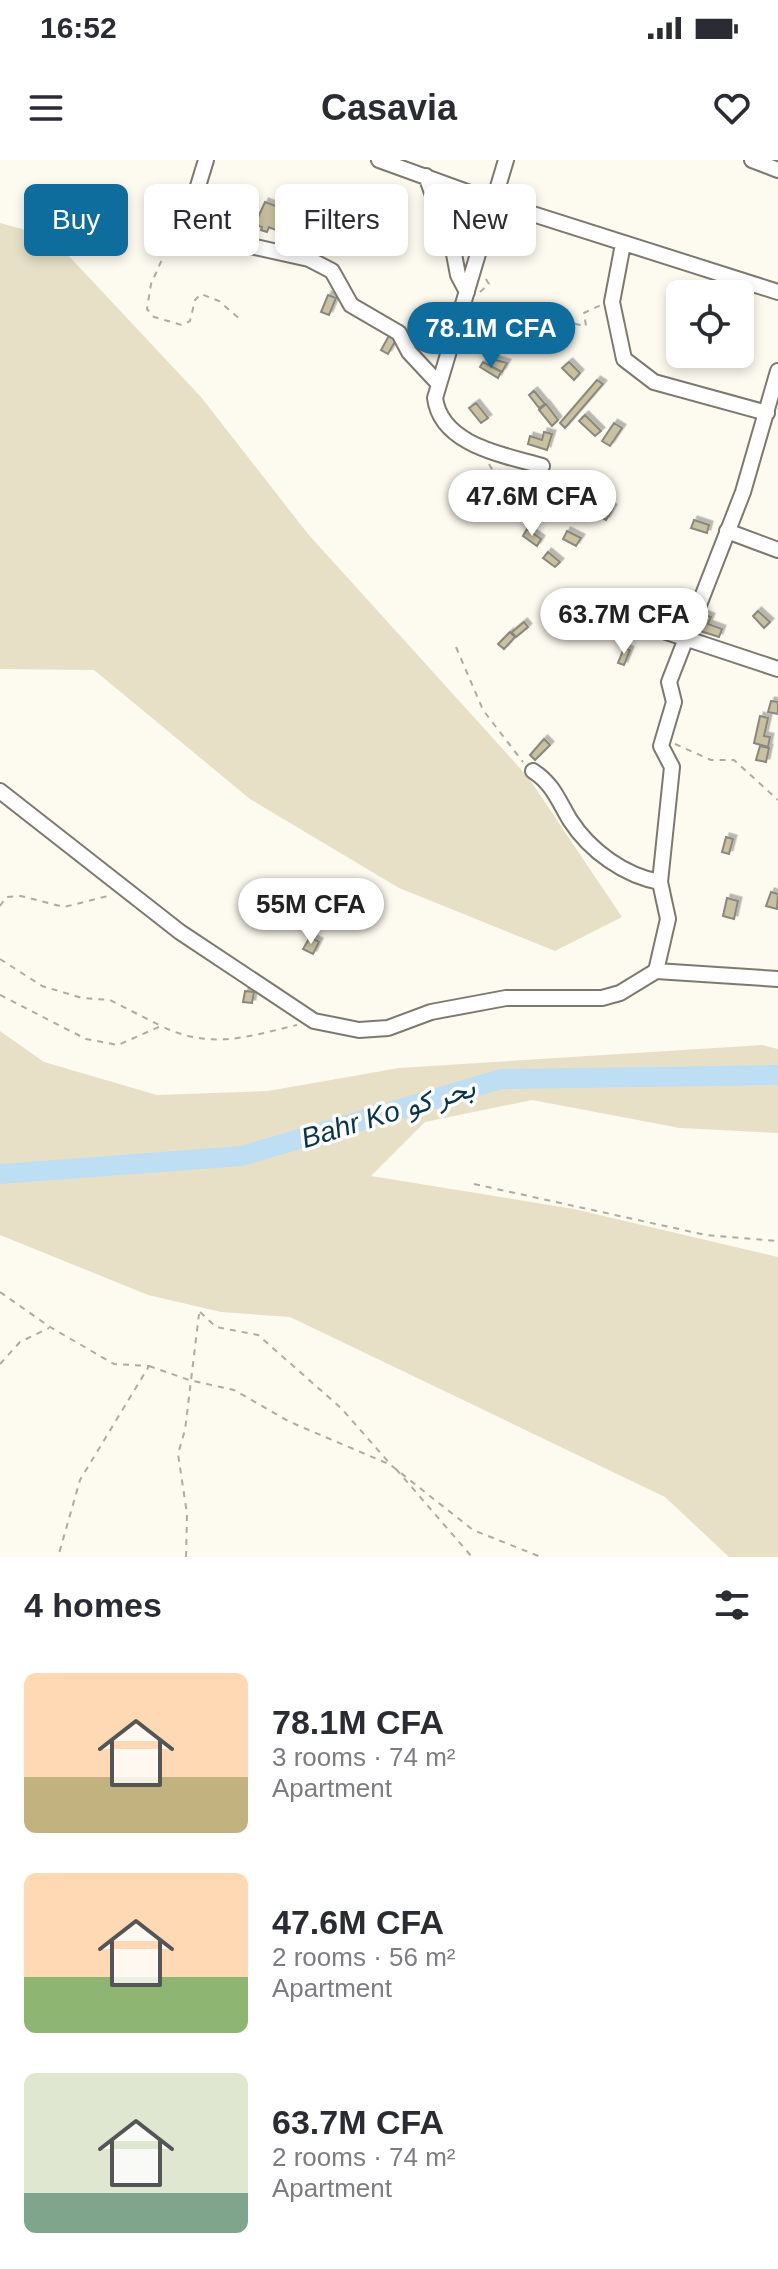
<!DOCTYPE html>
<html lang="en">
<head>
<meta charset="utf-8">
<style>
  body { margin:0; font-family:Helvetica,Vazirmatn,sans-serif; background:#f7f7f7; color:#2b2b33; height:100vh; display:flex; flex-direction:column; font-size:30px; white-space:nowrap }
  * { box-sizing:border-box; margin:0 }
  p { font-size:26px; color:#7c7c81 }
  .icon { flex:none; width:44px; height:44px; fill:none; stroke:currentColor; stroke-width:2; stroke-linecap:round; stroke-linejoin:round }
  .map { position:relative; height:1397px; overflow:hidden }
  .panel { display:flex; flex-direction:column; background:#fff; flex:1 }
  .panel>* { flex:none }
  .banner { position:absolute; left:24px; top:24px; width:730px; height:72px; display:flex; gap:16px }
  .fabs { position:absolute; left:666px; top:120px; display:grid; gap:16px }
  .fabs a { display:grid; place-items:center; width:88px; height:88px; border-radius:12px; background:#fff; box-shadow:0 4px 12px #0003; font-size:40px }
  .price { position:absolute; translate:-50% -68px; padding:0 18px; border-radius:28px; background:#fff; color:#222; font-size:26px; line-height:52px; filter:drop-shadow(0 2px 4px #0008) }
  .price::after { content:''; position:absolute; left:50%; top:48px; width:24px; height:18px; margin-left:-12px; background:inherit; clip-path:polygon(0 0,100% 0,50% 100%) }
  .price.active { background:#0e6d9c; color:#fff }
  ul { padding:0; list-style:none }
  li { display:flex; align-items:center; gap:24px; height:200px; padding:0 24px }
  li span { display:grid; place-items:center; flex:none; width:224px; height:160px; border-radius:12px; color:#555 }
  li>.icon { margin-inline-start:auto }
  span .icon { width:96px; height:96px; fill:#fffc; stroke-width:1 }
  li b { font-size:34px }
  h2 { display:flex; justify-content:space-between; align-items:center; height:96px; padding:0 24px; font-size:34px }
  .tag { padding:0 28px; border-radius:12px; background:#fff; box-shadow:0 4px 12px #0003; font-size:28px; line-height:72px }
  .tag.active { background:#0e6d9c; color:#fff }
  .status { display:flex; justify-content:space-between; align-items:center; height:56px; padding:0 40px; background:#fff; direction:ltr }
  .status svg { height:22px; fill:currentColor }
  header { display:flex; justify-content:space-between; align-items:center; height:104px; padding:0 24px; background:#fff; font-size:36px; font-weight:600 }
  .map>svg:first-child { display:block }
</style>
</head>
<body>
<div class="status"><b>16:52</b><svg viewBox="0 0 49 12"><path d="M0 12V9h3v3zM5 12V6h3v6zM10 12V3h3v9zM15 12V0h3v12zM26 1h20v11H26zM47 4h2v5h-2z"/></svg></div>
<header><svg class="icon" aria-label="menu" viewBox="0 0 24 24"><path d="M4 6h16M4 12h16M4 18h16"/></svg>Casavia<svg class="icon" aria-label="heart" viewBox="0 0 24 24"><path d="M12 20l-8-8c-3-5 5-10 8-4 3-6 11-1 8 4z"/></svg></header>
<div class="map">
<svg width="778" height="1397" viewBox="0 0 778 1397">
  <defs>
    <filter id="shadow"><feDropShadow dx="3.5" dy="-3.5" stdDeviation="0" flood-color="#0004"/></filter>
  </defs>
  <rect width="100%" height="100%" fill="#fdfaf0"/>
  <path fill="#e7e0c7" d="M0 63 51 77 201 237 308 374 528 617 622 757 555 791 399 728 250 639 94 510 0 509Z
    M0 871 44 902 157 935 268 931 399 908 762 885 778 889V973L680 968 532 940 425 962 371 1016 574 1049 778 1097V1397H729L665 1337 290 1157 221 1152 148 1135 0 1075Z"/>
  <g fill="none" stroke-linecap="round" stroke-linejoin="round">
    <path stroke="#bedef4" stroke-width="20" d="M0 1014 242 996 501 919 778 915"/>
  </g>
  <path fill="#c9c1a0" stroke="#8a887e" stroke-width="2" filter="url(#shadow)" d="M265 42 297 54 292 67 286 65 288 59 283 57 278 71 269 67 267 72 261 70 262 67 255 64Z
    M368 66 391 78 386 86 364 74Z
    M328 135 336 138 329 155 321 152Z
    M479 169 486 172 480 186 472 183Z
    M391 172 398 176 388 194 381 190Z
    M492 199 507 203 502 212 489 205Z
    M483 202 501 212 498 218 480 207Z
    M569 202 580 213 574 220 562 208Z
    M597 220 603 224 565 268 560 263Z
    M534 231 545 244 539 248 529 235Z
    M476 243 488 258 481 263 469 248Z
    M546 244 558 260 552 266 539 250Z
    M585 255 601 271 595 276 579 261Z
    M614 263 622 268 610 286 602 281Z
    M544 272 552 274 547 290 528 284 530 276 542 280Z
    M605 343 613 348 606 360 598 355Z
    M694 360 709 365 707 373 691 368Z
    M527 369 541 379 537 386 523 376Z
    M567 371 581 378 576 386 563 379Z
    M548 392 560 402 555 407 543 398Z
    M595 449 608 458 601 471 587 462Z
    M758 451 770 462 764 468 753 456Z
    M703 454 711 457 708 464 722 469 719 477 697 470Z
    M524 462 528 467 516 477 512 472Z
    M510 472 515 477 504 489 498 484Z
    M624 488 630 490 624 505 618 503Z
    M771 541 778 542V554L768 552Z
    M760 556 768 558 764 576 770 577 768 587 754 583Z
    M544 579 550 585 535 600 530 595Z
    M760 586 769 588 766 602 756 600Z
    M726 677 733 679 729 694 722 692Z
    M771 732 778 734 777 749 766 746Z
    M727 738 738 741 734 759 723 756Z
    M310 777 319 782 313 794 303 789Z
    M245 831 254 832 252 843 243 842Z"/>
  <g fill="none" stroke-linecap="round" stroke-linejoin="round">
    <g stroke="#7c7970" stroke-width="18">
      <path id="minor" d="M206 0 191 49 201 65 214 74 237 83 309 99 332 111 351 145 399 173 409 192 437 222
        M379 0 492 41 778 132
        M506 0 435 238C441 285 504 295 542 306
        M752 0 778 10
        M426 16 454 94 458 115 467 132
        M623 84 612 142 624 199 654 222 767 253
        M727 371 778 390
        M591 447 778 509
        M533 611C553 624 558 640 570 660 590 691 625 716 660 722
        M0 631 180 772 314 861 359 870 388 868 431 852 506 838H602L620 833 656 811 778 819
        M656 811 668 759 660 722 672 607 661 586 674 542 669 522 743 332 778 211"/>
    </g>
    <path stroke="#adaba3" stroke-width="2" stroke-dasharray="6 6" stroke-linecap="butt" d="M181 57 151 124 147 149 154 157 182 165 190 161 195 140 201 134 219 141 242 161
      M459 74 472 68
      M480 132 489 124 484 116
      M475 152 489 163 494 178 520 172V161L530 162 557 152 570 163 586 166 584 153 601 145
      M489 304 517 351 543 354 586 335
      M456 487 483 550 523 602
      M675 584 711 600H734L778 640
      M0 746 6 737 21 736 64 747 112 735
      M0 799 42 826 82 838 110 840 159 865
      M0 835 86 879 118 885 161 866C211 890 246 877 297 865
      M474 1024 706 1075 778 1081
      M0 1132 50 1167 114 1204 149 1206 80 1320 58 1397
      M200 1152 216 1167 258 1175 341 1248 392 1306 473 1370 541 1397
      M0 1204 20 1182 49 1168
      M149 1206 189 1220 234 1230 290 1262 391 1305
      M396 1309 472 1397
      M186 1397 187 1354 178 1294 185 1270 199 1154"/>
    <use href="#minor" stroke="#fff" stroke-width="14"/>
  </g>
  <g text-anchor="middle" dominant-baseline="central" stroke-width="7" stroke-linejoin="round" paint-order="stroke">
    <g font-size="28" font-style="italic" fill="#0a344b" stroke="#fff">
      <text transform="translate(388 953) rotate(-17)">Bahr Ko بحر كو</text>
    </g>
  </g>
</svg>
<div class="fabs">
<a><svg class="icon" aria-label="locate" viewBox="0 0 24 24"><circle cx="12" cy="12" r="6"/><path d="M12 2v4M12 18v4M2 12h4M18 12h4"/></svg></a>
</div>
<b class="price active" style="left:491px;top:210px">78.1M CFA</b>
<b class="price" style="left:532px;top:378px">47.6M CFA</b>
<b class="price" style="left:624px;top:496px">63.7M CFA</b>
<b class="price" style="left:311px;top:786px">55M CFA</b>
<div class="banner">
<a class="tag active">Buy</a>
<a class="tag">Rent</a>
<a class="tag">Filters</a>
<a class="tag">New</a>
</div>
</div>
<section class="panel">
<h2>4 homes<svg class="icon" aria-label="filters" viewBox="0 0 24 24"><path d="M4 7h16M4 17h16"/><circle cx="9" cy="7" r="2"/><circle cx="15" cy="17" r="2"/></svg></h2>
<ul>
<li><span style="background:linear-gradient(#ffd9b3 65%,#c2b280 0)"><svg class="icon" aria-label="home" viewBox="0 0 24 24"><path d="M3 11l9-7 9 7M6 9v11h12V9"/></svg></span><div><b>78.1M CFA</b><p>3 rooms · 74 m²</p><p>Apartment</p></div></li>
<li><span style="background:linear-gradient(#ffd9b3 65%,#8fb573 0)"><svg class="icon" aria-label="home" viewBox="0 0 24 24"><path d="M3 11l9-7 9 7M6 9v11h12V9"/></svg></span><div><b>47.6M CFA</b><p>2 rooms · 56 m²</p><p>Apartment</p></div></li>
<li><span style="background:linear-gradient(#dfe7d0 75%,#7fa58c 0)"><svg class="icon" aria-label="home" viewBox="0 0 24 24"><path d="M3 11l9-7 9 7M6 9v11h12V9"/></svg></span><div><b>63.7M CFA</b><p>2 rooms · 74 m²</p><p>Apartment</p></div></li>
</ul>
</section>
</body>
</html>
